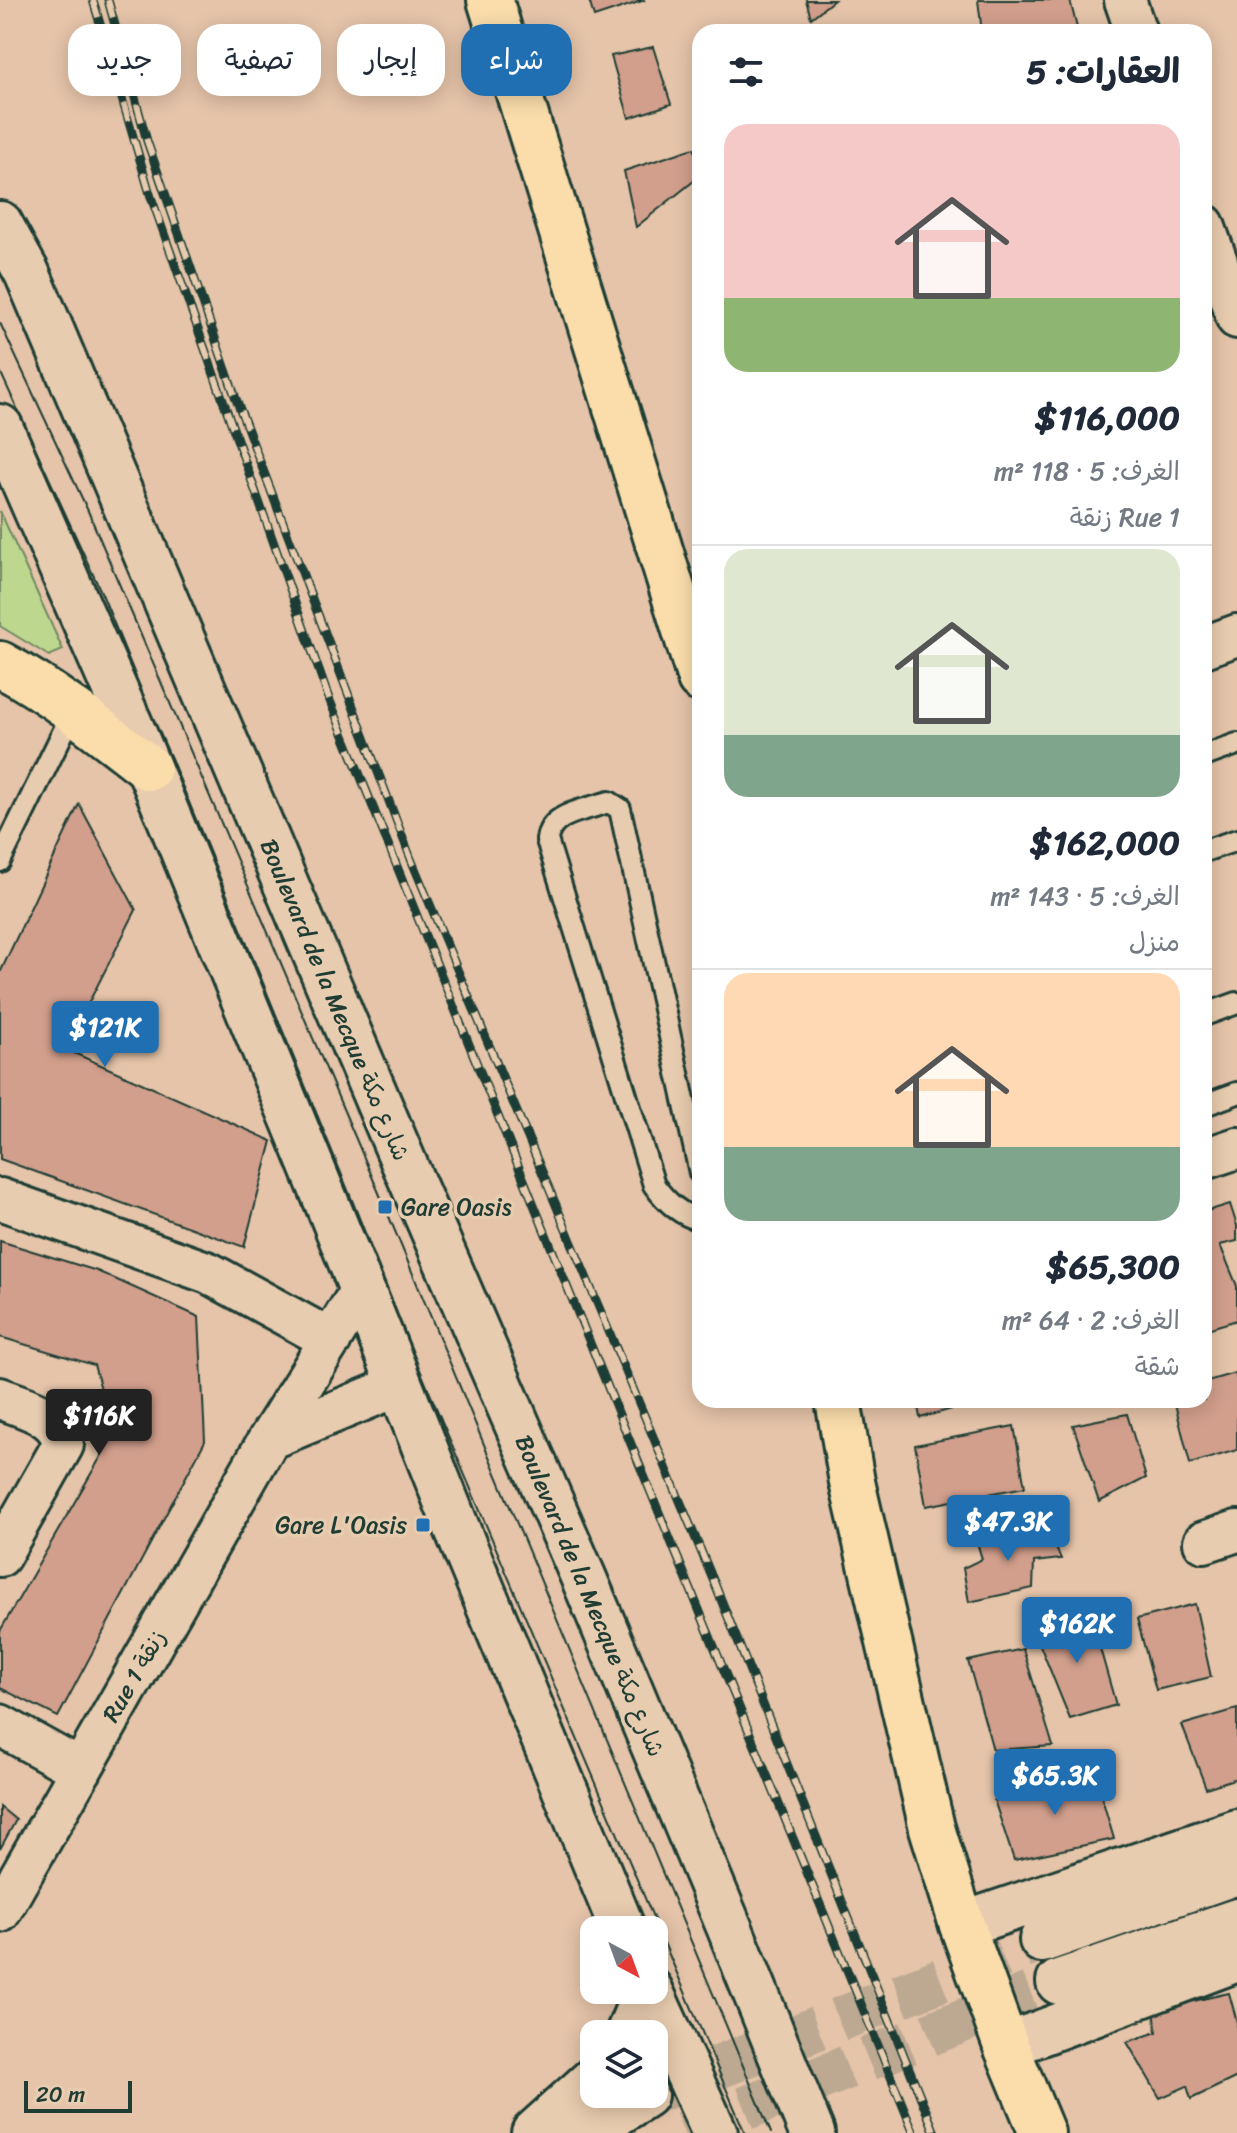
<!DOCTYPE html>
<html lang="ar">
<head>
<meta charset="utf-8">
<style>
  body { margin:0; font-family:Sriracha,"Playpen Sans Arabic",sans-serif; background:#f6f6f7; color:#1f2937; direction:rtl; height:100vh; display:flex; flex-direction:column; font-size:30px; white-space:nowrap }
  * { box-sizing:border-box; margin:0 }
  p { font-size:26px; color:#747a83 }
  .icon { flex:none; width:44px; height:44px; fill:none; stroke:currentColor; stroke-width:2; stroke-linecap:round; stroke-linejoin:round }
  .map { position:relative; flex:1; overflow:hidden; direction:ltr }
  .panel { position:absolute; left:692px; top:24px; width:520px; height:1384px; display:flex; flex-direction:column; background:#fff; border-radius:24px; box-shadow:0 4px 20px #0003; direction:rtl }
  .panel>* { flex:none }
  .top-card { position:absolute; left:24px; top:24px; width:548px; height:72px; direction:rtl; display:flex; gap:16px }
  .needle { width:52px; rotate:139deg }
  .tools { position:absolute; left:580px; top:1916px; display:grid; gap:16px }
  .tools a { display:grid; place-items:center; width:88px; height:88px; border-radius:16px; background:#fff; box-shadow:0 4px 20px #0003; font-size:40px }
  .scale { position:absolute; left:24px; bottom:20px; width:108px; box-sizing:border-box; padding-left:8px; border:4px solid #1f3d34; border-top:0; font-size:22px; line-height:28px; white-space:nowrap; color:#1f3d34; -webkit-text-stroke:6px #e8ccaf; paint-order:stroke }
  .price { position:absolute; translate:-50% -68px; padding:0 18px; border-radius:8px; background:#1f6fb2; color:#fff; font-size:26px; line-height:52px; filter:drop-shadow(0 2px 4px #0008) }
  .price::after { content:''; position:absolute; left:50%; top:48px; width:24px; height:18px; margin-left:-12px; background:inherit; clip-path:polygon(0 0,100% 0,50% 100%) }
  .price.active { background:#222; color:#fff }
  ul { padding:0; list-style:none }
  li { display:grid; align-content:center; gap:16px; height:424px; padding:0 32px }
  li+li { border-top:2px solid #e0e1e3 }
  li span { display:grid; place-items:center; height:248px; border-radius:24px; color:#555 }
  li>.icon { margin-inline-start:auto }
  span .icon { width:144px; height:144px; fill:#fffc; stroke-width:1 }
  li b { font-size:34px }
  h2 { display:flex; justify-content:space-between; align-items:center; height:96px; padding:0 32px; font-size:34px }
  .tag { padding:0 28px; border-radius:24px; background:#fff; box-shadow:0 4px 20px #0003; font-size:28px; line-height:72px }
  .tag.active { background:#1f6fb2; color:#fff }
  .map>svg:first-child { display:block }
</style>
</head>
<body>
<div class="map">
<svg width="1237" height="2133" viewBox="0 0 1237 2133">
  <rect width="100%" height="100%" fill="#e5c4a9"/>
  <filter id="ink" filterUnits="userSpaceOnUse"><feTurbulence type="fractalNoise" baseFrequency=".0125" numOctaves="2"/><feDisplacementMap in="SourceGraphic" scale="16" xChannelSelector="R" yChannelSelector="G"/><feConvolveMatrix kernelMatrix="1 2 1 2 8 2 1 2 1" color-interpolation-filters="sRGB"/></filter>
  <g filter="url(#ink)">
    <path fill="#bdd78f" stroke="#6e8a62" stroke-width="2" d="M0 511 63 650 49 656 0 626Z"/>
    <path fill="#d29f8c" stroke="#1f3d34" stroke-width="2" d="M589 0H645L594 17Z
      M806 0H834L811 18Z
      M978 0H1070L1078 32H982Z
      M653 47 671 104 629 118 611 56Z
      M694 148 700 165V176L636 227 624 171Z
      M79 804 136 910 65 1049 272 1141 244 1247 0 1159V973Z
      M1230 1204 1237 1226V1241L1220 1245 1237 1286V1320L1204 1330V1212Z
      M0 1241 97 1271 199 1317 205 1441 58 1717 0 1688V1631L114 1434 94 1365 0 1337Z
      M1235 1373 1237 1380V1450L1190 1464 1174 1400H1204V1382Z
      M917 1400H984L920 1418Z
      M1127 1414 1146 1478 1099 1502 1073 1425Z
      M1014 1426 1025 1487 926 1506 915 1445Z
      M1047 1527 1061 1559 1034 1562 1033 1588 969 1602 963 1568 982 1559 976 1539Z
      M1195 1604 1211 1677 1156 1690 1137 1619Z
      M1090 1613 1116 1705 1070 1719 1033 1628Z
      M1023 1649 1053 1746 993 1750 968 1661Z
      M1237 1709V1778L1206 1788 1182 1725Z
      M1094 1771 1114 1839 1014 1860 994 1800Z
      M0 1807 16 1820 0 1849Z
      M1229 1993 1237 2022V2077L1191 2099 1187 2086 1160 2098 1127 2042 1157 2032 1154 2010Z"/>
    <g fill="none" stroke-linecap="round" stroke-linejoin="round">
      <path stroke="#bda992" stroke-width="44" stroke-dasharray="44 22" stroke-linecap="butt" d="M654 2092 1042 1940
        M684 2133 1059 1982"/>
      <g stroke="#1f3d34" stroke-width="26">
        <path id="lane" d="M1204 756 1237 744
          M1204 851 1237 840
          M0 861 74 710
          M1204 1015 1237 1003
          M1204 1105 1237 1093
          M700 1173 620 809 609 802 602 804C581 811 550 814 547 840L654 1185C666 1202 680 1215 700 1220"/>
      </g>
      <g stroke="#1f3d34" stroke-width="46">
        <path id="street" d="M1125 0 1136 32
          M1204 225 1237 318
          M1204 647 1237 635
          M1204 1159 1237 1148
          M0 1199 209 1273 331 1340
          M0 1398C24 1408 61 1415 63 1445L0 1556
          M269 1439 400 1385
          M1204 1542 1237 1531
          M0 1725 81 1770
          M0 1912 269 1439 362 1289"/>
      </g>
      <g stroke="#1f3d34" stroke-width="50">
        <path id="secondary" d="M0 224 27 273 407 1170 585 1581 730 1929 812 2133
          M0 427 149 768 331 1212 464 1546 623 1930
          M962 1925 1237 1832
          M1042 1940 1237 1872
          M1059 1982 1237 1921
          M650 1990 715 2133
          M628 2034 646 1990
          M1006 2046 1237 1959
          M534 2133 594 2079
          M586 2133 645 2095"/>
      </g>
      <g stroke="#1f3d34" stroke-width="50">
        <path id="primary" d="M490 0 700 679
          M838 1400 852 1482 932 1828 962 1925 1006 2046 1042 2133"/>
      </g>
      <g stroke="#1f3d34" stroke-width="50">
        <path id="highway" d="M0 664C54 693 101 731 149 768"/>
      </g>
      <use href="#lane" stroke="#e8ccaf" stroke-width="20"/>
      <use href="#street" stroke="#e8ccaf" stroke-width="40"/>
      <use href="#secondary" stroke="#e8ccaf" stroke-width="44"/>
      <use href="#primary" stroke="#faddab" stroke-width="44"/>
      <use href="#highway" stroke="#faddab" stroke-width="44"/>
      <path stroke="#1f3d34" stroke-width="2" d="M0 323 88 511 385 1207 771 2133
        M0 371 102 594 406 1337 745 2133"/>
      <g stroke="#1f3d34" stroke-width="9">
        <path id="rail" d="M93 0 150 194 328 696 624 1427 914 2133
          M108 0 147 141 235 396 411 859 714 1582 935 2133"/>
      </g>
      <use href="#rail" stroke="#e8ccaf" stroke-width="6" stroke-dasharray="18" stroke-linecap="butt"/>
    </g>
  </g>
  <g fill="#1f6fb2" stroke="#e8ccaf" stroke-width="3">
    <rect x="377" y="1199" width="16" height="16" rx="4"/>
    <rect x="415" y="1517" width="16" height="16" rx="4"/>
  </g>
  <g text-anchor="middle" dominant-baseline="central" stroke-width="7" stroke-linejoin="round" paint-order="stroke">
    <g font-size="24" fill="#1f3d34" stroke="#e8ccaf">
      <text transform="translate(335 1000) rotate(67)">Boulevard de la Mecque شارع مكة</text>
      <text transform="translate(590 1596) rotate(67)">Boulevard de la Mecque شارع مكة</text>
      <text transform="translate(134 1676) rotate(-60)">Rue 1 زنقة</text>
    </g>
    <g font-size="24" fill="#1f3d34" stroke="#e8ccaf" text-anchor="start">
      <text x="401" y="1207">Gare Oasis</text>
      <text x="407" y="1525" text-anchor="end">Gare L'Oasis</text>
    </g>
  </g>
</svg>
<div class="tools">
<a><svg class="needle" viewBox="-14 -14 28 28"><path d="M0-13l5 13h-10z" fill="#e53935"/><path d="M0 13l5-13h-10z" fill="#747a83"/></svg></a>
<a><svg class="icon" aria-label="layers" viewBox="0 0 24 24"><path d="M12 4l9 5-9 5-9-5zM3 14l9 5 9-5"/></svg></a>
</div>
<div class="scale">20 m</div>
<b class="price" style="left:105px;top:1069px">$121K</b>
<b class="price active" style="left:99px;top:1457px">$116K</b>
<b class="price" style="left:1008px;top:1563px">$47.3K</b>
<b class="price" style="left:1077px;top:1665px">$162K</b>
<b class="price" style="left:1055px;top:1817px">$65.3K</b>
<div class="top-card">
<a class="tag active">شراء</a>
<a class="tag">إيجار</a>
<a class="tag">تصفية</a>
<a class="tag">جديد</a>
</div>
<section class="panel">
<h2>العقارات: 5<svg class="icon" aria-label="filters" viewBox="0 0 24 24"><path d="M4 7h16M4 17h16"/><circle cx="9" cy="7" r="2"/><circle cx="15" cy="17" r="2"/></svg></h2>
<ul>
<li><span style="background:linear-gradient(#f6c9c9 70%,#8fb573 0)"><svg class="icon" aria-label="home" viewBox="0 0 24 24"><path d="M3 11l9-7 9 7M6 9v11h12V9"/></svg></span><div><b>$116,000</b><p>الغرف: 5 · 118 m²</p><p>Rue 1 زنقة</p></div></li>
<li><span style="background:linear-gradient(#dfe7d0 75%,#7fa58c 0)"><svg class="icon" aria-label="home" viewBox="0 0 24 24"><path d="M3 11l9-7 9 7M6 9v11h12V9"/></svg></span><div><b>$162,000</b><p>الغرف: 5 · 143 m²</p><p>منزل</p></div></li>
<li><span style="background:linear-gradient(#ffd9b3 70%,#7fa58c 0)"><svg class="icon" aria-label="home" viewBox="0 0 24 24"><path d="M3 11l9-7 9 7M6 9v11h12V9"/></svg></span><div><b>$65,300</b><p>الغرف: 2 · 64 m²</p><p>شقة</p></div></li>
</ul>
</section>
</div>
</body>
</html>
